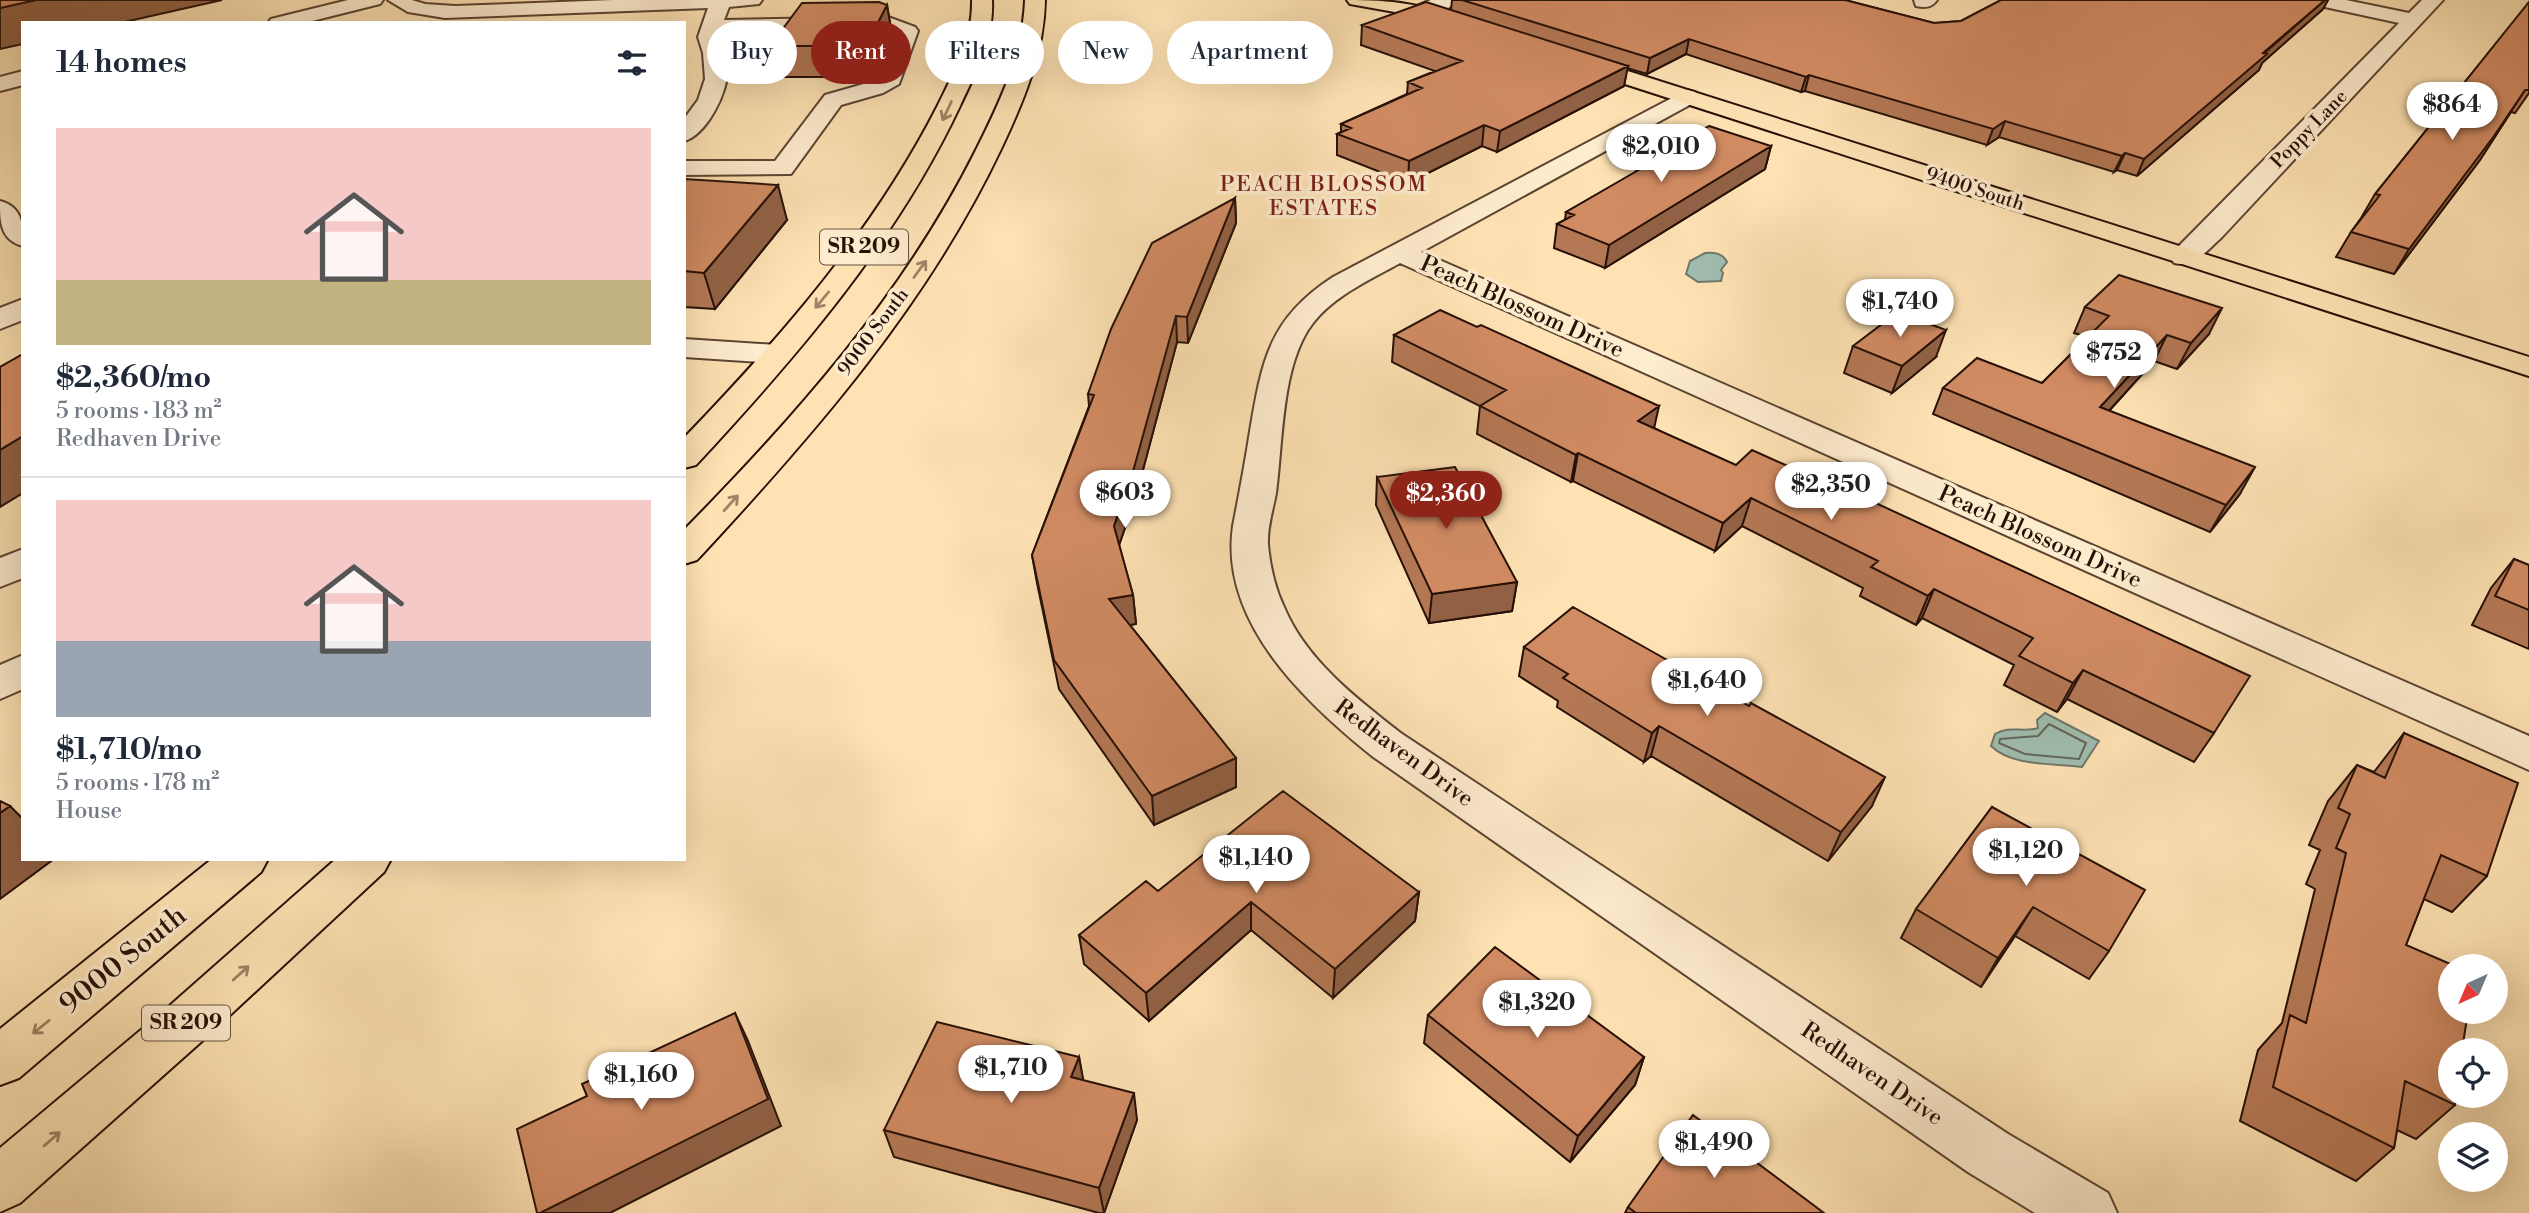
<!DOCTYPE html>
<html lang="en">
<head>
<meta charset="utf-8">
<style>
  body { margin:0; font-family:"Libre Bodoni",serif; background:#f6f6f7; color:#1f2937; height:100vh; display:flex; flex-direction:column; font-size:26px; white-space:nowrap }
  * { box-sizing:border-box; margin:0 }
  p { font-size:23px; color:#747a83 }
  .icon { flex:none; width:38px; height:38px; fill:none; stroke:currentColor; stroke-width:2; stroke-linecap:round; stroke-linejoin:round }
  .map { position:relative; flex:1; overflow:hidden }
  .details { position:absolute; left:21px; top:21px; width:665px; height:840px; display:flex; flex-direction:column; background:#fff; border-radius:0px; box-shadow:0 7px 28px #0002 }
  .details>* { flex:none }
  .hud { position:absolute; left:707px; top:21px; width:665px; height:63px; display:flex; gap:14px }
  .needle { width:46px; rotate:224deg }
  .tools { position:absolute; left:2438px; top:954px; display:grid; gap:14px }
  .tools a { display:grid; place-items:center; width:70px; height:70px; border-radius:50%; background:#fff; box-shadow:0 7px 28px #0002; font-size:35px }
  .price { position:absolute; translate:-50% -60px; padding:0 16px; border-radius:24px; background:#fff; color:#222; font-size:23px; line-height:46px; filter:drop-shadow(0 2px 4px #0008) }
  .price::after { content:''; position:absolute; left:50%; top:42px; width:21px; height:16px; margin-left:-10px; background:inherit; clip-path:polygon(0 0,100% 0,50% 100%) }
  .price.active { background:#8f2418; color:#fff }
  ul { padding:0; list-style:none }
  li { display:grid; align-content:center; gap:14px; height:371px; padding:0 35px }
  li+li { border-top:2px solid #e0e1e3 }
  li span { display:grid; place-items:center; height:217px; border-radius:0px; color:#555 }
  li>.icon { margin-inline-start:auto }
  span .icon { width:126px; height:126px; fill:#fffc; stroke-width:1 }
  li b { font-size:30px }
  h2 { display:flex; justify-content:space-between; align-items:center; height:84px; padding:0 35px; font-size:30px }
  .pill { padding:0 24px; border-radius:32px; background:#fff; box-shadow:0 7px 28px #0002; font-size:24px; line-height:63px }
  .pill.active { background:#8f2418; color:#fff }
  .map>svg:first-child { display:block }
</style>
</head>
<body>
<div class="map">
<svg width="2529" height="1213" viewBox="0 0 2529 1213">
  <rect width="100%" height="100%" fill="#fee2b3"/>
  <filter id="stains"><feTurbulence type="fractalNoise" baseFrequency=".00286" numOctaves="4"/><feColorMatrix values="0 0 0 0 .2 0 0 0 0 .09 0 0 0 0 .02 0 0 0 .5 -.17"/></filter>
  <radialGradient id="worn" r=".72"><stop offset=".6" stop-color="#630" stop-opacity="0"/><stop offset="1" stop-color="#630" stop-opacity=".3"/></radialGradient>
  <path fill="#a0bdaf" stroke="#6f786c" stroke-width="2" d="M1705 253C1714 252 1723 253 1727 262L1721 270 1723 273 1721 281 1698 282 1686 274 1690 261Z
    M2045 713 2099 741 2082 767C2052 763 2013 767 1991 746L1995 734C2010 725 2022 733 2038 728L2037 720Z"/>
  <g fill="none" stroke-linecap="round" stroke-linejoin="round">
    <path stroke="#63665b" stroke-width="2" d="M2049 724 2086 743 2079 759 2025 754 1999 743 2000 739 2038 736Z"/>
    <g stroke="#5c4432" stroke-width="4">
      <path id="minor" d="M348 0H383L380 4 304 23H268L271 19Z
        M388 0H412L425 4 455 6 613 0H762L759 4 729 7 724 20 888 17 915 27 918 31 899 84 883 93 841 105 791 174 684 175V161H775L825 95 867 83 881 75 897 34 885 29 720 32C717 43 726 57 727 69 729 91 706 136 684 141V119L698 100 705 79 703 53 698 37 708 8 445 18 408 12Z
        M1431 0H1458C1450 10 1427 18 1414 15L1411 11 1414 7Z
        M1914 0H1937C1932 8 1924 8 1916 6Z
        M2308 0H2346L2409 13 2422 0H2443L2221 238C2206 251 2195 268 2174 263L2170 257 2174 251 2399 23 2311 4Z
        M23 71V85L0 91V77Z
        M1687 90 1695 92 1698 97 1695 102 1421 252 2529 736V770L1400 263C1370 280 1335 295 1313 323 1281 364 1283 442 1276 493 1273 510 1267 527 1268 545 1270 566 1275 588 1284 607 1306 660 1357 699 1402 734L2008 1134 2108 1193 2117 1213H2035L1968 1172 1372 756C1305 702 1219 622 1233 526 1239 495 1245 463 1250 431 1262 360 1269 319 1333 277Z
        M0 201C23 207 23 226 23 246 0 240 0 221 0 201Z
        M23 299V320L0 329V308Z
        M684 339 777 345 788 347 792 354 788 361 777 363 684 357Z
        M23 549V578L0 587V558Z
        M23 655V689L0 699V665Z"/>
    </g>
    <g stroke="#261007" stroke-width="4">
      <path id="major" d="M972 0H992C994 38 976 72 960 106 896 242 797 356 696 465L684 468V438C781 337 874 231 938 105 954 72 973 38 972 0Z
        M1025 0H1045C1044 53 1024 100 1002 147 928 304 814 434 697 560L684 564V530C797 415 904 294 976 150 1000 102 1023 54 1025 0Z
        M1347 0C1393 0 1421 4 1464 19L1467 23 1464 27 1457 29 1417 16 1350 4Z
        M1574 54 2529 357V376L1566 65 1563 60 1566 55Z
        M212 859H268L261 872 19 1078 0 1085V1029Z
        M336 859H391L384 872 202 1041 20 1203 0 1212V1148L166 1009Z"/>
    </g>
    <use href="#minor" fill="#feecce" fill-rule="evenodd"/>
    <use href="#major" fill="#fee2b3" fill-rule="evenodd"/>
  </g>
  <path fill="#b47855" stroke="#261007" stroke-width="2" d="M1452 0H1845L1934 23 1961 21 2001 0H2328L2323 9 2262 63 2259 70 2137 176 2117 170 2114 172 1999 137 1987 145 1805 91 1801 92 1686 54 1647 74 1627 68 1624 86 1497 152 1482 146 1408 183 1337 155V134L1341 132V124L1407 94 1408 82 1435 71 1361 45 1362 25 1451 10Z
    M2529 2V93L2515 113 2511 112 2480 160 2394 274 2336 257 2351 232 2361 218 2375 194Z
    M887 5 892 35 872 77H778L770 46Z
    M1771 146 1765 169 1605 268 1554 248 1557 224 1565 220 1566 212 1636 172 1637 166Z
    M684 179 787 220 715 309 684 307Z
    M1235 198 1236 223 1188 343 1177 342 1136 496 1119 545 1133 595 1136 624 1130 625 1236 758V787L1154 825 1059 689 1037 583 1032 555 1089 406 1088 394Z
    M2085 307 2209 334 2177 369 2154 361 2109 411 2240 494 2210 532 1933 414 1943 388 2042 383 2088 337 2074 333Z
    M1394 335 1654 428 2214 733 2194 762 2067 699 2057 712 2004 685 2014 665 1922 618 1916 625 1860 596 1863 588 1742 526 1715 551 1573 481 1571 482 1477 434 1480 406 1392 362Z
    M1853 346 1936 357 1892 393 1844 373Z
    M1377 477 1517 582 1512 611 1429 623 1376 505Z
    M2514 559 2529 565V649L2472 625 2491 588Z
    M1524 647 1872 806 1828 861 1651 756 1644 762 1557 707 1558 701 1519 676Z
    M2404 733 2487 876 2452 912 2424 899 2406 945 2455 1105 2416 1139 2397 1130 2394 1148 2356 1181 2240 1121 2258 1050 2282 1023 2315 889 2306 884 2320 850 2309 845 2328 801 2357 765 2374 772Z
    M1992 807 2109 951 2089 979 2015 936 1981 987 1901 938 1916 909Z
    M1158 891 1419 892 1415 921 1333 998 1251 930 1149 1021 1084 964 1079 935Z
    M1428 1015 1644 1057 1635 1085 1570 1162 1424 1043Z
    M1079 1057 1083 1081 1137 1120 1104 1213H1099L894 1157 884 1130Z
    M1628 1207 1824 1213H1625Z"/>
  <path fill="#926145" stroke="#261007" stroke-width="2" d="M36 0H222L120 23H23V44L0 49V8Z
    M2325 0H2328L2323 9 2262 63 2259 70 2137 176 2144 159Z
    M887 5 892 35 872 77 866 46Z
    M1689 39 1686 54 1647 74 1650 58Z
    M1628 66 1624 86 1497 152 1500 131Z
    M1809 75 1805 91 1801 92 1806 77Z
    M2525 90 2480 160 2394 274 2409 249Z
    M2005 121 1999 137 1987 145 1993 129Z
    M1484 125 1482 146 1408 183 1409 161Z
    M1771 146 1765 169 1605 268 1609 245Z
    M2125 153 2117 170 2114 172 2122 156Z
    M778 185 787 220 715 309 704 273Z
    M1235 198 1236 223 1188 343 1187 317Z
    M2222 308 2209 334 2177 369 2191 343Z
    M1176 316 1177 342 1136 496 1116 554 1114 526Z
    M1946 330 1936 357 1892 393 1902 366Z
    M2167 335 2154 361 2088 434 2100 407Z
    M1659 406 1653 433 1638 421Z
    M23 436V493L0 507V450Z
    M1578 453 1573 481 1571 482 1576 455Z
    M2255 467 2240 494 2210 532 2226 505Z
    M1751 498 1742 526 1715 551 1723 523Z
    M1517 582 1512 611 1429 623 1432 594Z
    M1934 589 1922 618 1916 625 1928 596Z
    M1133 595 1136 624 1112 628 1109 599Z
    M2083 670 2067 699 2057 712 2073 683Z
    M1659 726 1651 756 1644 762 1652 733Z
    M1236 758V787L1154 825 1152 796Z
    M1885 777 1872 806 1828 861 1841 832Z
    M10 806 23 819V859H54L0 899V813Z
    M1419 892 1415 921 1333 998 1335 969Z
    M1251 902V930L1149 1021 1146 993Z
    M2033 907 2015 936 1981 987 1998 958Z
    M735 1013 748 1041 781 1126 610 1213H540Z
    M1079 1057 1084 1084 1071 1077Z
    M1644 1057 1635 1085 1570 1162 1578 1136Z
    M1134 1093 1137 1120 1104 1213 1099 1188Z"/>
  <path fill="#d18b63" stroke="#261007" stroke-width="2" d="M0 0H36L0 8Z
    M1462 0H1845L1934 23 1961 21 2001 0H2325L2263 53 2267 54 2144 159 2125 153 2122 156 2005 121 1993 129 1809 75 1806 77 1689 39 1650 58Z
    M879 2 887 5 866 46H770L802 3Z
    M1426 2 1628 66 1500 131 1484 125 1409 161 1337 134 1351 128 1341 124 1422 88 1408 82 1462 61 1362 25Z
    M2529 2V90H2525L2494 136 2409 249 2351 232 2380 195 2375 194Z
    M1709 126 1771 146 1609 245 1557 224 1574 215 1566 212 1642 168 1637 166Z
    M684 179 778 185 704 273 684 271Z
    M1235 198 1187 317 1176 316 1134 468 1114 526 1133 595 1109 599 1236 758 1152 796 1054 660 1032 555 1094 395 1088 394 1111 329 1152 243Z
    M2119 275 2222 308 2191 343 2167 335 2100 407 2255 467 2226 505 1943 388 1977 358 2042 383 2109 316 2085 307Z
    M1440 310 1477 327 1481 325 1659 406 1638 421 1736 465 1752 450 1852 495 1854 493 2250 676 2214 733 2083 670 2073 683 2019 656 2033 638 1934 589 1928 596 1871 567 1878 561 1751 498 1723 523 1578 453 1576 455 1480 406 1506 390 1394 335Z
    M1898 312 1946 330 1902 366 1853 346Z
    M23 354V436L0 450V367Z
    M1455 467 1517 582 1432 594 1377 477Z
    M2514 559 2529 565V610L2495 596Z
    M1573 607 1749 706 1751 703 1885 777 1841 832 1659 726 1652 733 1563 678 1568 674 1524 647Z
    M2404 733 2518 783 2487 876 2441 855 2406 945 2455 966H2450V1012H2468L2462 1050H2450V1096H2456L2455 1105 2405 1081 2394 1148 2273 1087 2290 1015 2306 1023 2346 853 2336 848 2350 814 2338 808 2357 765 2385 778Z
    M1283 791 1419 892 1335 969 1251 902 1146 993 1079 935 1146 881 1158 891Z
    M0 801 10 806 0 813Z
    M1992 807 2145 890 2109 951 2033 907 1998 958 1916 909Z
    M1495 947 1644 1057 1578 1136 1428 1015Z
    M735 1013 768 1099 540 1213H537L517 1129 587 1096 582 1084Z
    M937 1022 1079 1057 1071 1077 1134 1093 1099 1188 884 1130Z
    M1693 1115 1824 1213H1636L1628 1207Z"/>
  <defs><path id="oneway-shaft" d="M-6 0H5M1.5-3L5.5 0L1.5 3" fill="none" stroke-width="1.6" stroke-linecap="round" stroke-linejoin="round" transform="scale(1.75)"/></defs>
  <g stroke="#9d8466">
    <use href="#oneway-shaft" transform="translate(947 111) rotate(115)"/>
    <use href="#oneway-shaft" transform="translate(920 269) rotate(-54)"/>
    <use href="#oneway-shaft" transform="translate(822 300) rotate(130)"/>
    <use href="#oneway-shaft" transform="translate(731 503) rotate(-48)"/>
    <use href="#oneway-shaft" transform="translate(241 973) rotate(-42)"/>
    <use href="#oneway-shaft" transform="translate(41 1027) rotate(141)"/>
    <use href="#oneway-shaft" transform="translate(52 1139) rotate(-41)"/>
  </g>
  <g text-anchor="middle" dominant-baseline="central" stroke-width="7" stroke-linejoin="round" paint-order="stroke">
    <g font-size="19" fill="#261007" stroke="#feecce">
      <text transform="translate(2309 129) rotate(-46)">Poppy Lane</text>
      <text transform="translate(1975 189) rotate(18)">9400 South</text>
      <text transform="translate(873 332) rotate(-53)">9000 South</text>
    </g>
    <g font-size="21" letter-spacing="2" fill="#7a1f14" stroke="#feecce">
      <text x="1324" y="185">PEACH BLOSSOM<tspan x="1324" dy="24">ESTATES</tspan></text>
    </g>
    <g fill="#feecce" stroke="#675243" stroke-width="2">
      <rect x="820" y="229.5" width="88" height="35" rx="5"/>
      <rect x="142" y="1005.5" width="88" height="35" rx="5"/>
    </g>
    <g font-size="21" font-weight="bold" fill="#261007">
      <text x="864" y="247">SR 209</text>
      <text x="186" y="1023">SR 209</text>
    </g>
    <g font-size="23" fill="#261007" stroke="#feecce">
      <text transform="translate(1522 307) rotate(24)">Peach Blossom Drive</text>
      <text transform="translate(2040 537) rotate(24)">Peach Blossom Drive</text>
      <text transform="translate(1404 753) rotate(36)">Redhaven Drive</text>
      <text transform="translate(1872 1074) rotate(34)">Redhaven Drive</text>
    </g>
    <g font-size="28" fill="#261007" stroke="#feecce">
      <text transform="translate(123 960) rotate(-39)">9000 South</text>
    </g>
  </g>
  <rect width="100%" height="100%" filter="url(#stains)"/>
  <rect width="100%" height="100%" fill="url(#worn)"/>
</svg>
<div class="tools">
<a><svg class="needle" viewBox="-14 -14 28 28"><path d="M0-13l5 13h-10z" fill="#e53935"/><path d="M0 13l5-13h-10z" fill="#747a83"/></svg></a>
<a><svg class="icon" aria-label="locate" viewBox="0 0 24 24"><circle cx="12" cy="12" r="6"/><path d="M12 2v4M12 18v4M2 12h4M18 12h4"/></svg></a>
<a><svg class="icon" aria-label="layers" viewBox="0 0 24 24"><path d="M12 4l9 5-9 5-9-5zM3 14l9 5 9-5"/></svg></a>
</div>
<b class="price" style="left:2452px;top:142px">$864</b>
<b class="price" style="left:1661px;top:184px">$2,010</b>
<b class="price" style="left:1900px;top:339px">$1,740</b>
<b class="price" style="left:2114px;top:390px">$752</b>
<b class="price" style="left:1831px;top:522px">$2,350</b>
<b class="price" style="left:1125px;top:530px">$603</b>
<b class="price active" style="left:1446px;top:531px">$2,360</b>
<b class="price" style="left:1707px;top:718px">$1,640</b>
<b class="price" style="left:2026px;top:888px">$1,120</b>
<b class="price" style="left:1256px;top:895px">$1,140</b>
<b class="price" style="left:1537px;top:1040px">$1,320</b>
<b class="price" style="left:1011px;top:1105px">$1,710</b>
<b class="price" style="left:641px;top:1112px">$1,160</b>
<b class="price" style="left:1714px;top:1180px">$1,490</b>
<div class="hud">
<a class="pill">Buy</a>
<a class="pill active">Rent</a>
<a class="pill">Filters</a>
<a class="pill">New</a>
<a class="pill">Apartment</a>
</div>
<section class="details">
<h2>14 homes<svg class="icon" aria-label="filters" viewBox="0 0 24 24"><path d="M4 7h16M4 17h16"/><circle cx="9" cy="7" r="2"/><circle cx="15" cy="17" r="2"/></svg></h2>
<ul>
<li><span style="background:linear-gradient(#f6c9c9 70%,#c2b280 0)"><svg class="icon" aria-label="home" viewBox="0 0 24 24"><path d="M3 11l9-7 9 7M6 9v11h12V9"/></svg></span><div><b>$2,360/mo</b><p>5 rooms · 183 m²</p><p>Redhaven Drive</p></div></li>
<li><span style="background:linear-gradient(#f6c9c9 65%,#9aa5b1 0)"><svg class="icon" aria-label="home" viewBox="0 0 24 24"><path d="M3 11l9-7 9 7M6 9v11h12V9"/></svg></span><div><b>$1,710/mo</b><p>5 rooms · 178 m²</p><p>House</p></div></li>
</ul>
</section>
</div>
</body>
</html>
